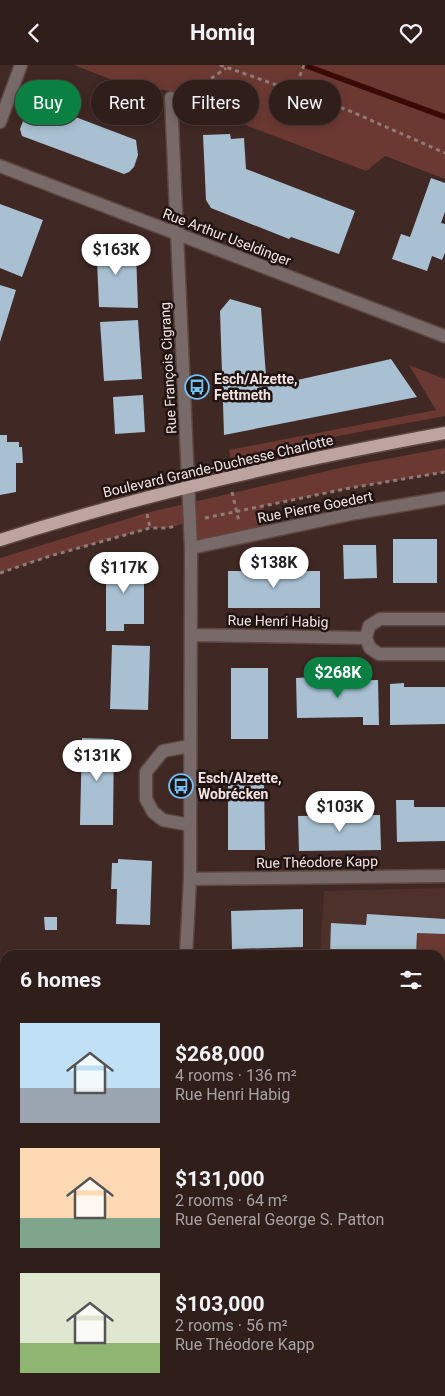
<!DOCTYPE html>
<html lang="en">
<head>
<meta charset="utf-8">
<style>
  body { margin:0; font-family:Roboto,sans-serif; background:#382724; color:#f1f3f6; height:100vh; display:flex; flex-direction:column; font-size:19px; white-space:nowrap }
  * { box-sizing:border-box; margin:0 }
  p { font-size:16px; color:#a8a2a3 }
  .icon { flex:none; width:28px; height:28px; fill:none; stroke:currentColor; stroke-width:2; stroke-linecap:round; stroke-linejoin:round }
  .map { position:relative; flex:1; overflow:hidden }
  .sheet { position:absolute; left:0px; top:885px; width:445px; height:446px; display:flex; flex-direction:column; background:#301e1b; border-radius:15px 15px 0 0; box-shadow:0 2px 8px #0003,0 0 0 1px #4b3c3a }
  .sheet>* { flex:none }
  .guide { position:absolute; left:15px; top:15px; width:415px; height:45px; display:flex; gap:10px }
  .price { position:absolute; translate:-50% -42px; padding:0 11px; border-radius:18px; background:#fff; color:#222; font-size:16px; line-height:32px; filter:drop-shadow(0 1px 2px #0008) }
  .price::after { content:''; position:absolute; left:50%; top:30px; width:15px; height:11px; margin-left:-8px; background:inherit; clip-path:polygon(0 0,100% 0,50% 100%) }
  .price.active { background:#0b8043; color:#fff }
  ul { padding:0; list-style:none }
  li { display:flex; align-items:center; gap:15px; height:125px; padding:0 20px }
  li span { display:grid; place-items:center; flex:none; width:140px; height:100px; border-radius:0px; color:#555 }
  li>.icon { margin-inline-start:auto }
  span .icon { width:60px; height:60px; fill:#fffc; stroke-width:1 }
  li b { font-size:21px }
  h2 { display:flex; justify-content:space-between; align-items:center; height:60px; padding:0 20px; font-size:21px }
  .pill { padding:0 18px; border-radius:22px; background:#301e1b; box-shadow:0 2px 8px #0003,0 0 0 1px #4b3c3a; font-size:18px; line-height:45px }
  .pill.active { background:#0b8043; color:#fff }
  header { display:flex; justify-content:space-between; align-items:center; height:65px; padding:0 20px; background:#301e1b; font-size:22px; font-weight:700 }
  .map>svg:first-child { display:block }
</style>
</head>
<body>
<header><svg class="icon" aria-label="back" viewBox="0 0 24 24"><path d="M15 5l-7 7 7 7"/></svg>Homiq<svg class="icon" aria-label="heart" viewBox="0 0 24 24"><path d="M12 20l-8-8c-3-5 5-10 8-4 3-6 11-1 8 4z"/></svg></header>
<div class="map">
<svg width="445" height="1331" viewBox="0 0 445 1331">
  <rect width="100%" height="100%" fill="#402824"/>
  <path fill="#4f312c" d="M445 823V1266L440 1267V890H320L324 826Z"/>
  <path fill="#6c3932" d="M74 0H445V114L385 91 366 106 204 44 187 48 186 28 149 23V29Z
    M409 300 445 314V351L338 371 231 395 229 385 436 345Z
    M445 383V407L350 423 263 441 268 466 191 483 189 457 168 463H150L50 491 0 508V493L146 448 344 402Z
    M417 868 445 869V930L440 929V890H416Z
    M441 958H445V996H440Z
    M440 1002H445V1046L440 1045Z"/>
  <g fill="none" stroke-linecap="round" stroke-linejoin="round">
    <path stroke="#3a0a06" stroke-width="5.5" d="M304 0 445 52"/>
  </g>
  <path fill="#a8c0d2" d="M32 22 42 26 44 22 63 28 57 45 136 75 138 90 134 102 129 107 124 109 22 71 20 64 23 56 25 57 31 41 25 39Z
    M230 69 231 74 244 73 246 104 355 146 339 189 291 172 289 174 211 143 206 135 203 70Z
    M431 113 445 118V147L441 158 445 159V188L442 195 432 191 427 206 392 194 401 169 410 172Z
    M0 139 43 155 22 212 0 203Z
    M100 174 136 187 138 243 99 242 97 195 92 193Z
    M0 220 16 225 0 277Z
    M230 234 261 243 266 311H283L284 318 391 294 417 332 224 370 220 246Z
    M138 255 142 314 104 316 100 257Z
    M143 330 145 367 115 369 113 332Z
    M0 370H7V377H19V382H22L23 398H16V427L0 430Z
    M393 474H437V518H393Z
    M343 480H376L377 513 344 514Z
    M106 493H125L124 498H144V559H124V566H106Z
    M228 506H320V543H228Z
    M112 580 150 581 148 645 110 644Z
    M231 603H268V674H231Z
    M314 612V616L378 615 379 660H363V652L297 653 296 613Z
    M404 618V622H445V659L390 660V619Z
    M82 673 114 674 113 760H80Z
    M228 715H264L265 785H228Z
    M396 735H414V742H445V776L397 777Z
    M380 750 381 785 299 786 298 751Z
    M118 794 152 796 150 860 116 859 117 824H111L112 798H118Z
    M303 844V882L232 884 231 846Z
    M367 849 445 854V869L417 868 416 890H330L331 858 366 860Z
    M44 852H57V865H45Z
    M0 908H5V949H0Z
    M440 1074H445V1138H440Z
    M0 1249 5 1274V1313L0 1314Z
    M65 1326H141L140 1331H67Z
    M367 1326H426L427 1331H350Z"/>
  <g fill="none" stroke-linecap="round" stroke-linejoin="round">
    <g stroke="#5d4642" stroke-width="15">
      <path id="minor" d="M171 33 191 483 190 814 186 890
        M0 57 21 0
        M0 101 444 271
        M191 483 356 448 445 433
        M445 554H380L369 561 366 573 370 583 379 589H445
        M191 570 366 573
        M190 760 163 755 153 747 146 734V707L163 686 190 681
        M190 814 445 811
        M0 1148H5
        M440 1292 445 1291
        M160 1331 161 1326
        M275 1331 294 1326"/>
    </g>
    <g stroke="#5d4642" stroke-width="15">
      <path id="major" d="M0 475C147 428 293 396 445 368"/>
    </g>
    <path stroke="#8f7b77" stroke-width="3" stroke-dasharray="4 4" stroke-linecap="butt" d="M220 0 350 46 445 88
      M294 26 304 0
      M185 32 226 3
      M232 427 239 457
      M147 449 150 463
      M205 453 350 423 445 407
      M0 508 50 491 150 463H168L175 461"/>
    <use href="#minor" stroke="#776a68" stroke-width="12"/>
    <use href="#major" stroke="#bea4a0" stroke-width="12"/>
  </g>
  <defs>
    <g id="bus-ring" transform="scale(1.25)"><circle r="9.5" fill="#1f1412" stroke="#73c1f6" stroke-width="1.5"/><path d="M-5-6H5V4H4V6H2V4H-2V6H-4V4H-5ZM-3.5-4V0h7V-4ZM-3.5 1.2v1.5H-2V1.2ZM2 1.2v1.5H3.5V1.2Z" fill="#73c1f6"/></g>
  </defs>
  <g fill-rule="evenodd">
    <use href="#bus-ring" x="197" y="322"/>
    <use href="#bus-ring" x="181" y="721"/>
  </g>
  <g text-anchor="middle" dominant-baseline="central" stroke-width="5" stroke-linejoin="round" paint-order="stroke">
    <g font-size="14" fill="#f4e4e1" stroke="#1f1412">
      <text transform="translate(227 172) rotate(21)">Rue Arthur Useldinger</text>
      <text transform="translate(168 303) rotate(-93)">Rue François Cigrang</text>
      <text transform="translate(218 401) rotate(-13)">Boulevard Grande-Duchesse Charlotte</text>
      <text transform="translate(315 442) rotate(-11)">Rue Pierre Goedert</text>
      <text transform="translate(278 556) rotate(1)">Rue Henri Habig</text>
      <text transform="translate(317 797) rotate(-1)">Rue Théodore Kapp</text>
    </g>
    <g font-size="14" font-weight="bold" fill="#f4e4e1" stroke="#1f1412" text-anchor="start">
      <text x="214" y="314">Esch/Alzette,<tspan x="214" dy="16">Fettmeth</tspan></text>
      <text x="198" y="713">Esch/Alzette,<tspan x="198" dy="16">Wobrécken</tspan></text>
    </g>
  </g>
</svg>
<b class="price" style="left:116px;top:211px">$163K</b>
<b class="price" style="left:274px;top:524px">$138K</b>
<b class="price" style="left:124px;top:529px">$117K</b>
<b class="price active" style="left:338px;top:634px">$268K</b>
<b class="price" style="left:97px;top:717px">$131K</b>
<b class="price" style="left:340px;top:768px">$103K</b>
<div class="guide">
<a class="pill active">Buy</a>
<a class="pill">Rent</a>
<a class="pill">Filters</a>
<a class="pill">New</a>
</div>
<section class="sheet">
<h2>6 homes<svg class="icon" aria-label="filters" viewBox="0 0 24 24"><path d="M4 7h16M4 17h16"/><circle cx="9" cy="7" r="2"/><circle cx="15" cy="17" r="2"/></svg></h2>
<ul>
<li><span style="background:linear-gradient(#bfe0f5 65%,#9aa5b1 0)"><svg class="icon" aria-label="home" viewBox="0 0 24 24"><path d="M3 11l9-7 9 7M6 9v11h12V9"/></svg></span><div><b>$268,000</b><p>4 rooms · 136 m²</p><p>Rue Henri Habig</p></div></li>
<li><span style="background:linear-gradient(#ffd9b3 70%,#7fa58c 0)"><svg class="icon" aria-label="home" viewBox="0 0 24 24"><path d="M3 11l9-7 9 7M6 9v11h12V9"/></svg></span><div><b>$131,000</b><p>2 rooms · 64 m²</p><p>Rue General George S. Patton</p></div></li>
<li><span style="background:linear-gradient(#dfe7d0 70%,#8fb573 0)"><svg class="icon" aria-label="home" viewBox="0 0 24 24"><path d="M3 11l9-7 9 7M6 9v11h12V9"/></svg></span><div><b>$103,000</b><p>2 rooms · 56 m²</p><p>Rue Théodore Kapp</p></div></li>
</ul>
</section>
</div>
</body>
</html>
